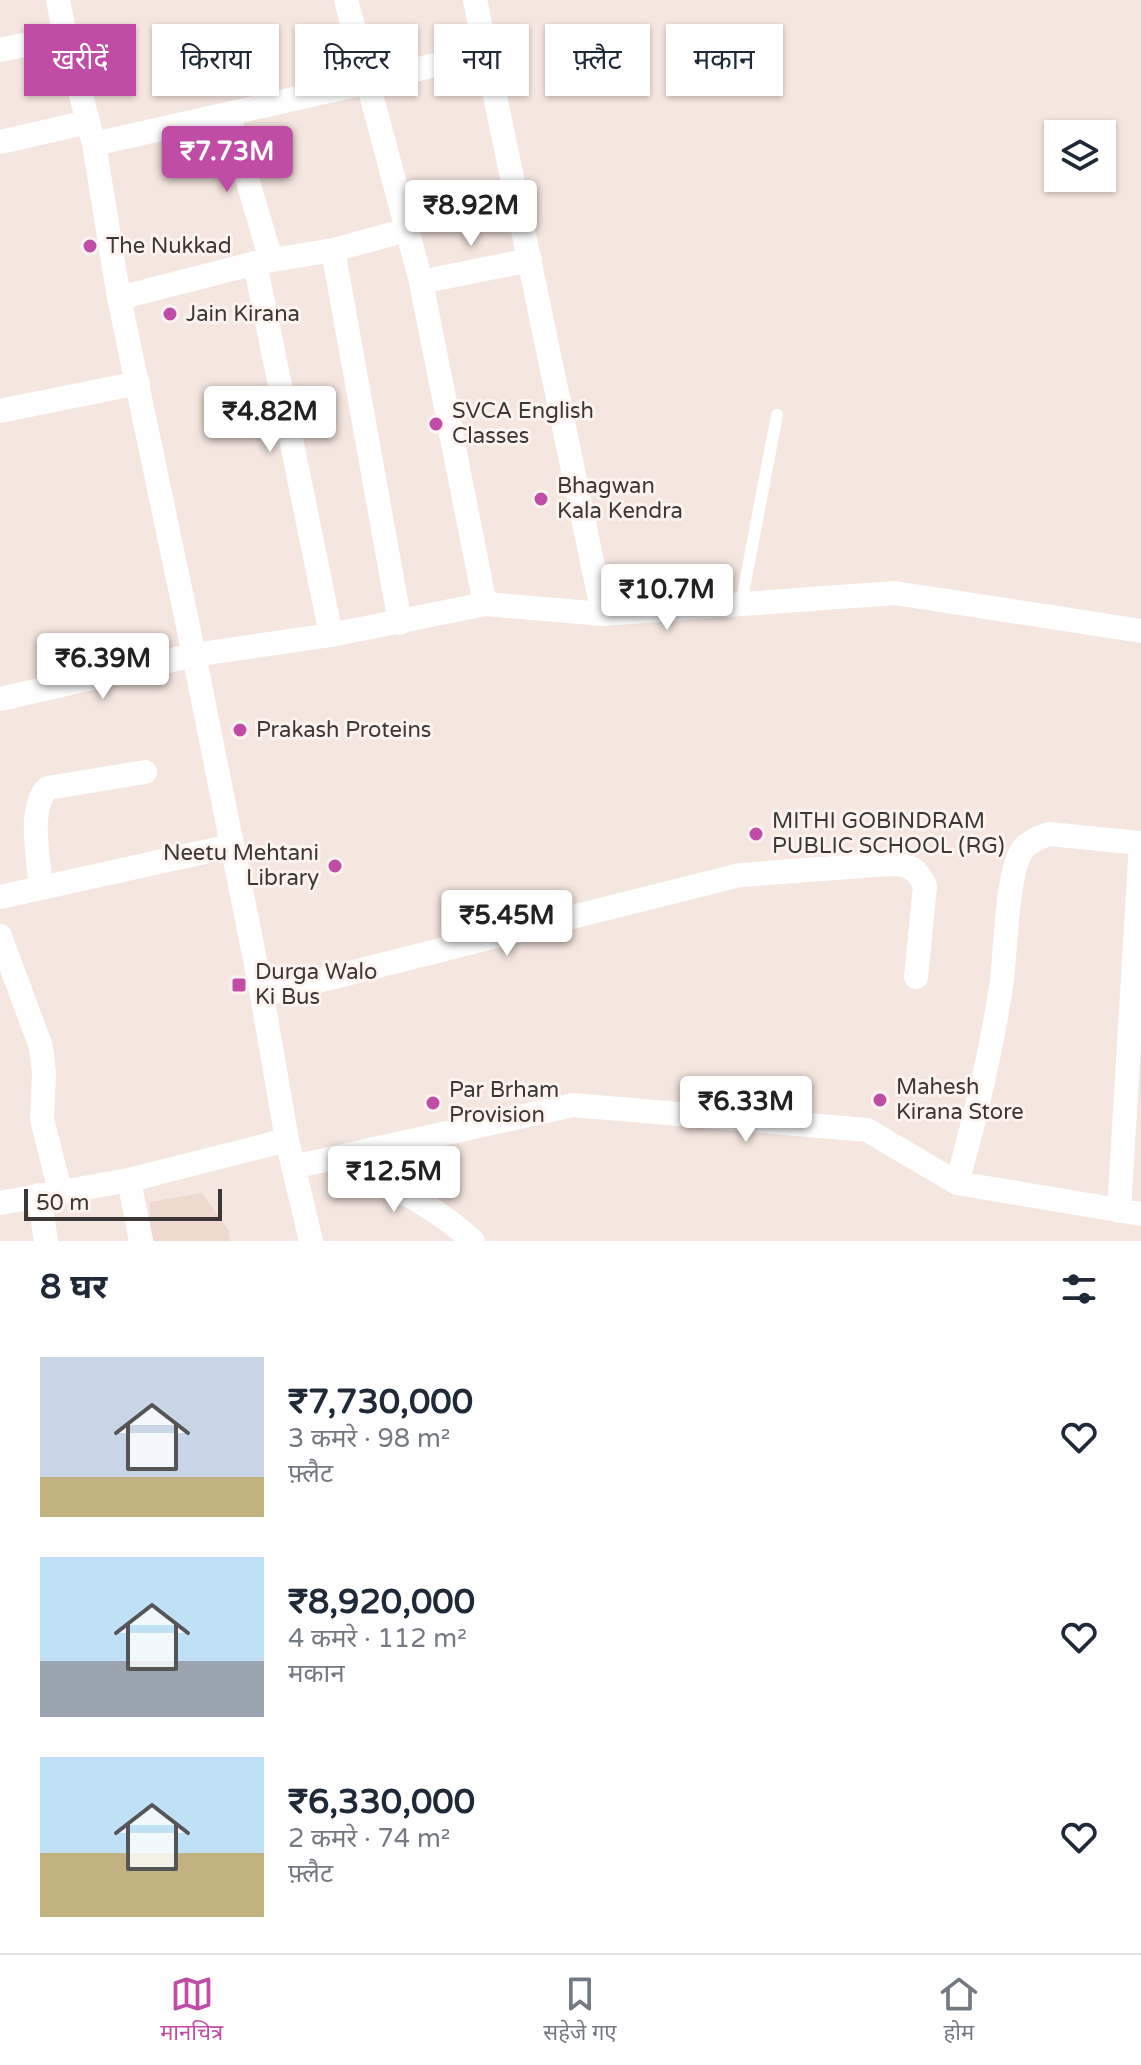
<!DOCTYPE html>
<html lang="hi">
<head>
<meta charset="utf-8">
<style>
  body { margin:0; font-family:"Varela Round","Noto Sans Devanagari",sans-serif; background:#f6f6f7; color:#1f2937; height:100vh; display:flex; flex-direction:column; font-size:30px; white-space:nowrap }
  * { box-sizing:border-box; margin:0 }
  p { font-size:26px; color:#747a83 }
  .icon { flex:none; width:44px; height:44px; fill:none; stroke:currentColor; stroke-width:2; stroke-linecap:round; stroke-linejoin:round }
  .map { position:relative; height:1241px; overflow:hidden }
  .details { display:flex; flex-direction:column; background:#fff; flex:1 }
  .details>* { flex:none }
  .top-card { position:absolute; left:24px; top:24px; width:1094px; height:72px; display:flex; gap:16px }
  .fabs { position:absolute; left:1044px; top:120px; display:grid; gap:16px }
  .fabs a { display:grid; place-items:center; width:72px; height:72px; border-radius:0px; background:#fff; box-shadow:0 2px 6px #0004; font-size:40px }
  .scale { position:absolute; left:24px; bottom:20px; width:198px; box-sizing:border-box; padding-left:8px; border:4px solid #3d3835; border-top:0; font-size:22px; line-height:28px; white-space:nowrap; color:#3d3835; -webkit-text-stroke:6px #fdf4f0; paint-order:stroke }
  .price { position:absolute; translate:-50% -68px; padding:0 18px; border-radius:8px; background:#fff; color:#222; font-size:26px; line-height:52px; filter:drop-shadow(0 2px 4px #0008) }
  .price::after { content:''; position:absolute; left:50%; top:48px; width:24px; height:18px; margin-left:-12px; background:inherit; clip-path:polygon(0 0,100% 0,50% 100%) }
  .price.active { background:#c04ca5; color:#fff }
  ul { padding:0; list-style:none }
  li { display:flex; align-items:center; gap:24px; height:200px; padding:0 40px }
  li span { display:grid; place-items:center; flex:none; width:224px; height:160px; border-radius:0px; color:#555 }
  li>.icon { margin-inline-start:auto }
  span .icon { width:96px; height:96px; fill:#fffc; stroke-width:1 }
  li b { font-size:34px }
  h2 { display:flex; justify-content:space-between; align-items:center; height:96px; padding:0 40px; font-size:34px }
  .pill { padding:0 28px; border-radius:0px; background:#fff; box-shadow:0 2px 6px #0004; font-size:28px; line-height:72px }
  .pill.active { background:#c04ca5; color:#fff }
  .tab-bar { display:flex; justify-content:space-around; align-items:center; height:112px; border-top:2px solid #e0e1e3; background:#fff; font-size:22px; color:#747a83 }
  .tab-bar a { display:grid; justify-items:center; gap:4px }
  .tab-bar .active { color:#c04ca5 }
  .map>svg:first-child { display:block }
</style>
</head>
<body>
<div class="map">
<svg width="1141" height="1241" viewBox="0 0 1141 1241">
  <rect width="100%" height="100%" fill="#f5e6df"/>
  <path fill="#efd8ce" d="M202 1193 228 1230 230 1241H154L150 1233V1202Z"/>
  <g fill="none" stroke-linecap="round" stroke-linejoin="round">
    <path stroke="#fff" stroke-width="12" d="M741 604 777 415"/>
    <path stroke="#fff" stroke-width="24" d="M58 0 65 36 94 144 119 298 194 655 262 995 287 1140 311 1241
      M346 0 421 282 485 604
      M475 0 603 614
      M0 50 65 36
      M228 114 271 260
      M0 142 88 122
      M94 144 369 82 484 52
      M333 250 400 623
      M255 263 331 635
      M421 282 530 260
      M119 298 255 263 333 250 407 230
      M0 411 138 383
      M0 699 194 655 331 635 485 604 603 614 895 593 1141 631
      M41 888C39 861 27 807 48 788L145 772
      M0 897 231 846
      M0 936 41 1047 44 1073 42 1119 60 1191
      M262 995 740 875 889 864C908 864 917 868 925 886L916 977
      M337 1157C384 1182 433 1204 473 1241
      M293 1167 573 1105 867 1130 957 1183 1141 1214
      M129 1180 141 1241
      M957 1183C975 1119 991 1053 1001 987 1006 955 1006 872 1023 849 1029 841 1040 837 1049 834L1141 843
      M39 1195 46 1241
      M0 1203 129 1180 287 1140
      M1119 1211 1141 843"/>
  </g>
  <g fill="#c04ca5" stroke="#fdf4f0" stroke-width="3">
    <circle cx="90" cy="246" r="8"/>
    <circle cx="170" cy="314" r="8"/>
    <circle cx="436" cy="424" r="8"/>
    <circle cx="541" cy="499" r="8"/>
    <circle cx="240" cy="730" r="8"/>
    <circle cx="756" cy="834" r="8"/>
    <circle cx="335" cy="866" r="8"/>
    <rect x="231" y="977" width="16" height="16" rx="4"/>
    <circle cx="880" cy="1100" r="8"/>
    <circle cx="433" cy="1103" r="8"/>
  </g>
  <g text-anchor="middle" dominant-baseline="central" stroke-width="6" stroke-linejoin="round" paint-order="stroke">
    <g font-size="22" fill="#3d3835" stroke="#fdf4f0" text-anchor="start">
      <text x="106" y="246">The Nukkad</text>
      <text x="186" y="314">Jain Kirana</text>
      <text x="452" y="411">SVCA English<tspan x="452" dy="25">Classes</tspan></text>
      <text x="557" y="486">Bhagwan<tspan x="557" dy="25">Kala Kendra</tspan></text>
      <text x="256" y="730">Prakash Proteins</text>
      <text x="772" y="821">MITHI GOBINDRAM<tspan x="772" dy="25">PUBLIC SCHOOL (RG)</tspan></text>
      <text x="319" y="853" text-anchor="end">Neetu Mehtani<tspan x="319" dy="25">Library</tspan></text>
      <text x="255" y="972">Durga Walo<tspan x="255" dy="25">Ki Bus</tspan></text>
      <text x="896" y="1087">Mahesh<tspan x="896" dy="25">Kirana Store</tspan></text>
      <text x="449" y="1090">Par Brham<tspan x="449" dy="25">Provision</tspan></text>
    </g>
  </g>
</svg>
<div class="fabs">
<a><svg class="icon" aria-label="layers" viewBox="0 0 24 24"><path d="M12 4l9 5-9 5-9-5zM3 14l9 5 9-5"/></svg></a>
</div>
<div class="scale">50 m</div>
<b class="price active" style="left:227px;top:194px">₹7.73M</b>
<b class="price" style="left:471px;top:248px">₹8.92M</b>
<b class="price" style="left:270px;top:454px">₹4.82M</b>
<b class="price" style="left:667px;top:632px">₹10.7M</b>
<b class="price" style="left:103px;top:701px">₹6.39M</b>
<b class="price" style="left:507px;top:958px">₹5.45M</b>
<b class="price" style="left:746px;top:1144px">₹6.33M</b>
<b class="price" style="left:394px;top:1214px">₹12.5M</b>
<div class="top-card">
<a class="pill active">खरीदें</a>
<a class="pill">किराया</a>
<a class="pill">फ़िल्टर</a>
<a class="pill">नया</a>
<a class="pill">फ़्लैट</a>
<a class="pill">मकान</a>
</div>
</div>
<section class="details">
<h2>8 घर<svg class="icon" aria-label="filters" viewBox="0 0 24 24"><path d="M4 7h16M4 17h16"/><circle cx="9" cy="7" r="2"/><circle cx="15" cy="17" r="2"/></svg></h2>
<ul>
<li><span style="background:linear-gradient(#c9d6e8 75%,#c2b280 0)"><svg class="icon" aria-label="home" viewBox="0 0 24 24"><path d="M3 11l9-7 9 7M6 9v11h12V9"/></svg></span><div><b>₹7,730,000</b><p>3 कमरे · 98 m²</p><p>फ़्लैट</p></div><svg class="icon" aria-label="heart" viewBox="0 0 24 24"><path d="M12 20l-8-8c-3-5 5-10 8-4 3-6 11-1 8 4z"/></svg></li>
<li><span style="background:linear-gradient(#bfe0f5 65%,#9aa5b1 0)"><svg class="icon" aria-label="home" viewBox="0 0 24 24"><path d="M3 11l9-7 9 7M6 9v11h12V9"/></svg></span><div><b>₹8,920,000</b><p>4 कमरे · 112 m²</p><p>मकान</p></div><svg class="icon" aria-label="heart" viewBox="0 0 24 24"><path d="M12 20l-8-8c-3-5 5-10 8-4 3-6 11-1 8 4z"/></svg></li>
<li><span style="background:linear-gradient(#bfe0f5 60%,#c2b280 0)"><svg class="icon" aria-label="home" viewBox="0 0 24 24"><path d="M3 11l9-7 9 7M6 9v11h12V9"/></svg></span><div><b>₹6,330,000</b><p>2 कमरे · 74 m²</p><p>फ़्लैट</p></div><svg class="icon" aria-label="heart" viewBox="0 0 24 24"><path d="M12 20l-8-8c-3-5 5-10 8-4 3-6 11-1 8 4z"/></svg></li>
</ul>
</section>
<nav class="tab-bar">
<a class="active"><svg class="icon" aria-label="map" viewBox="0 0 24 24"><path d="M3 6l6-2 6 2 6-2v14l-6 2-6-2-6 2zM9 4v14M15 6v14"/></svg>मानचित्र</a>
<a><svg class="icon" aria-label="saved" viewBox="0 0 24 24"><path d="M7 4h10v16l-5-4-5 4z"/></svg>सहेजे गए</a>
<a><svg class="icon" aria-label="home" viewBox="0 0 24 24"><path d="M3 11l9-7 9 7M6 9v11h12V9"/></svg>होम</a>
</nav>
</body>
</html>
